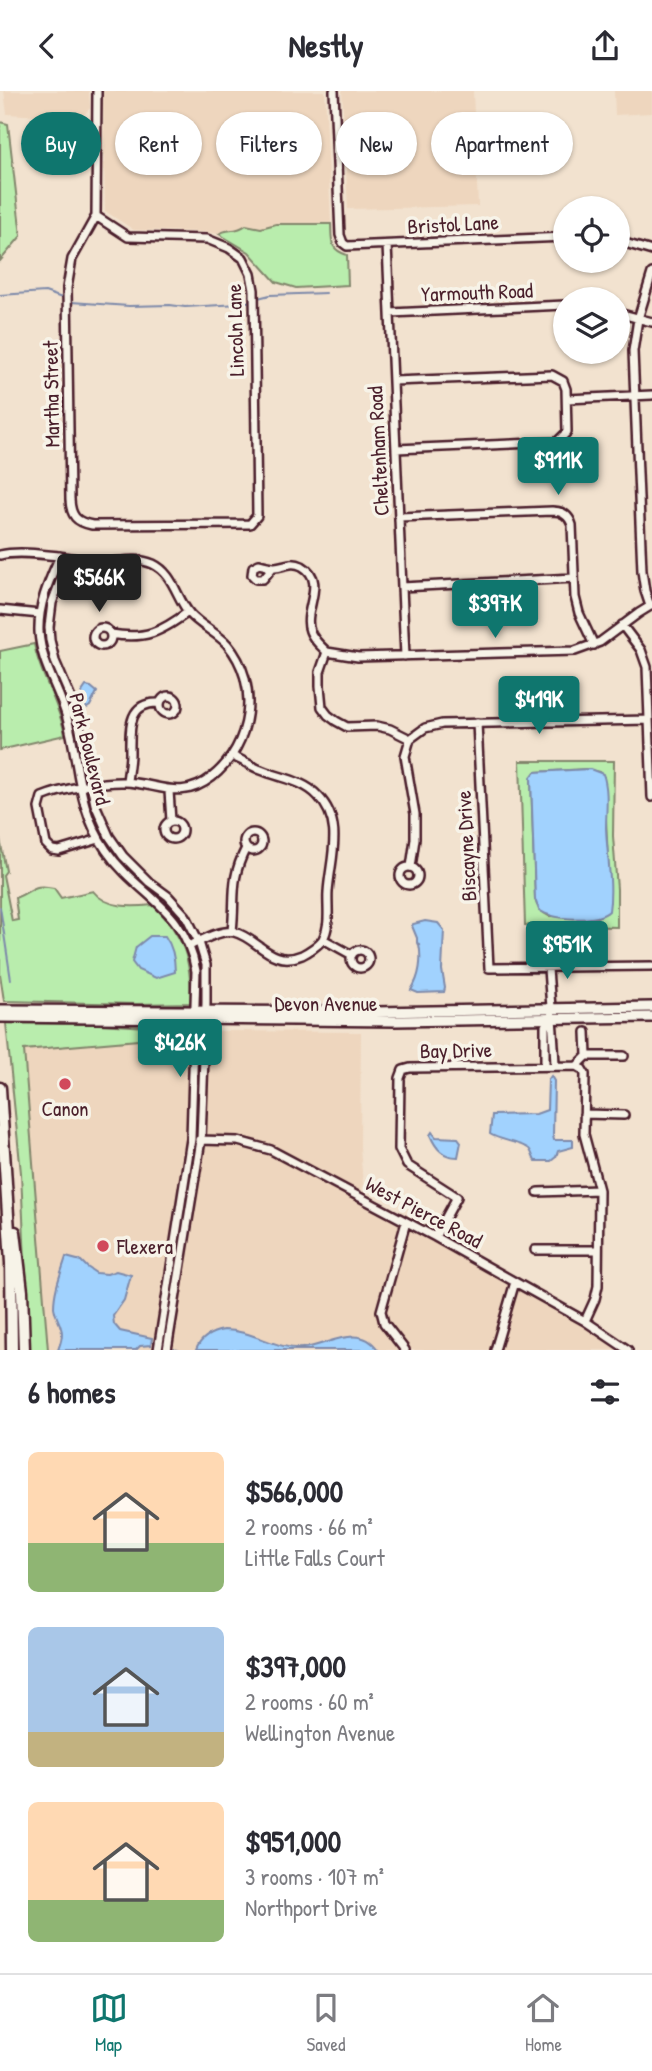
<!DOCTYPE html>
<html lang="en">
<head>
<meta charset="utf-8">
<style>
  body { margin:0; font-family:"Patrick Hand",sans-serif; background:#f7f7f7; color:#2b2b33; height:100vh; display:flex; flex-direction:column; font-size:26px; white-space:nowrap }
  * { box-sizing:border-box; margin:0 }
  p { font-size:23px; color:#7c7c81 }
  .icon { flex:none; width:38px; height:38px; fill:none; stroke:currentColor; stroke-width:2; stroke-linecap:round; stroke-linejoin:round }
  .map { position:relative; height:1259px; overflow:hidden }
  .sheet { display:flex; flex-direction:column; background:#fff; flex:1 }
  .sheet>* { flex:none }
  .hud { position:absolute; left:21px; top:21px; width:611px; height:63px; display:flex; gap:14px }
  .fabs { position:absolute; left:553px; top:105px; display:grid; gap:14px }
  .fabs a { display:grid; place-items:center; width:77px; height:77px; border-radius:50%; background:#fff; box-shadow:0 2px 5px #0004; font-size:35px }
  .price { position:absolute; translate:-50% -60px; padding:0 16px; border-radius:7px; background:#0f766e; color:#fff; font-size:23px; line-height:46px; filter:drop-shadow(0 2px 4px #0008) }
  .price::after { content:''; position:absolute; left:50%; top:42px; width:21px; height:16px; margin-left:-10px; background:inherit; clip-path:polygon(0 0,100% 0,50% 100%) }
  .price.active { background:#222; color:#fff }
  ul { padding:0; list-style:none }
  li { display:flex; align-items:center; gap:21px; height:175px; padding:0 28px }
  li span { display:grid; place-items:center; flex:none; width:196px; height:140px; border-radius:10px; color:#555 }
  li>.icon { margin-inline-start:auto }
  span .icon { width:84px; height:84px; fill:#fffc; stroke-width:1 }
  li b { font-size:30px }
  h2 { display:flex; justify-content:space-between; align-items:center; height:84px; padding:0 28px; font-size:30px }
  .chip { padding:0 24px; border-radius:32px; background:#fff; box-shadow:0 2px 5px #0004; font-size:24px; line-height:63px }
  .chip.active { background:#0f766e; color:#fff }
  header { display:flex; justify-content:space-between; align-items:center; height:91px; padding:0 28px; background:#fff; font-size:32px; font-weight:800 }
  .tabs { display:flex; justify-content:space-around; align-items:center; height:98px; border-top:2px solid #e1e1e2; background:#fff; font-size:19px; color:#7c7c81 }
  .tabs a { display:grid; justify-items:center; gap:4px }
  .tabs .active { color:#0f766e }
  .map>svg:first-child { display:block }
</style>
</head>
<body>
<header><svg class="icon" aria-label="back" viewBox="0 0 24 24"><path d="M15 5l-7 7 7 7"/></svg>Nestly<svg class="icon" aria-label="share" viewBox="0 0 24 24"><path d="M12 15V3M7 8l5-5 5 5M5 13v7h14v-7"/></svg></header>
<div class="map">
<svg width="652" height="1259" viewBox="0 0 652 1259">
  <rect width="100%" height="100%" fill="#f2e2cf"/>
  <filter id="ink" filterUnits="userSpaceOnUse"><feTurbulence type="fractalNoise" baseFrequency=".0143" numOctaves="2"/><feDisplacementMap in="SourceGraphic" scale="14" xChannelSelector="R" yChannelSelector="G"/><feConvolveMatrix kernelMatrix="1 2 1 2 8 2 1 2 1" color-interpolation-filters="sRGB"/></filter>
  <g filter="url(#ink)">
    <path fill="#eed6be" d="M4 0H89L90 17 83 25 77 27 7 23Z
      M103 0H325L331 133H276L261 137 246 134 240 138 223 140 219 143 206 141 134 139 105 120Z
      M342 0H473L478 115 348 118Z
      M614 0H652V22L615 24Z
      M216 940 361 941 360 1056 363 1093 356 1111 460 1165 589 1239 617 1259H48L24 958 174 946 214 949Z"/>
    <path fill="#b9edad" stroke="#82866c" stroke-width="2" fill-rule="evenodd" d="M0 31 8 33 21 145 0 170Z
      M276 133H331C332 150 329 158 347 164L348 194 296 197 276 191 249 161 219 143C227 137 236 142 246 134L261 137Z
      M63 469 64 472 48 514 47 547 52 570 74 624 85 687 83 690 82 689C78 668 76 645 70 625 55 574 29 550 51 494 55 486 58 476 63 469Z
      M34 553C40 585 59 611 65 644L0 659V560Z
      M520 670H614L613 745 617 798V836L525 834ZM585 678 599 681 604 686 610 811 597 827 549 825C541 821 537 817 535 808L531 688 535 681Z
      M86 703 89 704C98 731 109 754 128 775 149 799 185 815 192 847H189C170 812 147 802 123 775 110 761 101 746 94 729 90 720 86 711 86 703Z
      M0 748 6 780 3 784 12 830 18 829 15 807C34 800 32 792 54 797L61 807 93 800C107 818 133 816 153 814 185 845 191 869 191 912L137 913 4 910 0 883Z
      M6 932 100 933 178 938 180 936 186 938 190 949 173 946 24 959 48 1259H29L21 1082Z"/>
    <path fill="#a1d2fe" stroke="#7e8aaa" stroke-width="2" d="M86 595 91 596 97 601 90 615 87 617 85 615 82 601Z
      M590 678 603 683C609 700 606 720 606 737 607 765 613 793 609 820 596 832 553 829 539 819L535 808 531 686 535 681Z
      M425 830 438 832 444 839 442 879 445 897 444 901 418 902 411 899C420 886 422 868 419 853L417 852V847L412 835 413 833Z
      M150 845H165C173 856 175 868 175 881L156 887 138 879 132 871 136 856Z
      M551 985 554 990 553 1045 554 1049H573V1056L558 1060 556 1066 551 1070H535C533 1066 532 1062 530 1059 527 1053 498 1049 490 1043L492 1024 536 1023 547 1019 548 989Z
      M432 1041 436 1046 458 1047 461 1051 458 1066C443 1066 436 1058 430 1044Z
      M66 1166 81 1170 87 1176 96 1182 107 1183 116 1180 131 1184 124 1209 113 1225 114 1233 120 1240 152 1247 151 1254 140 1255 136 1259H58C60 1253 64 1245 61 1237 59 1229 55 1225 54 1216 54 1199 61 1182 66 1166Z
      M224 1239C253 1239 276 1259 303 1257 326 1255 360 1231 378 1259H196C201 1246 211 1241 224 1239Z"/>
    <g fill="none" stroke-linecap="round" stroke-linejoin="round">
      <path stroke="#7e8aaa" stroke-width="2" d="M0 204 45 201 62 207
        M258 207 270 204 326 202
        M71 211 129 215 170 214 185 216 240 213 250 210
        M0 816 11 889
        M174 1258 178 1259"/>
      <g stroke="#4a1f2b" stroke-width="12">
        <path id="minor" d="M334 0 340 144 343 152 347 155 565 146
          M96 125 128 146 207 148 229 157 243 167 251 183 254 199 257 425 250 433 92 434C76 431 71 425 70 409L67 197 72 168 96 125 97 0
          M618 150 652 160
          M387 154 405 565
          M390 222 565 214
          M618 222 652 231
          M393 290 552 284 563 290 566 298 567 341 557 351 396 358
          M567 308 652 304
          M399 426 552 420C562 420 569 424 572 434L575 506 579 522 594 554
          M0 464C17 460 41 463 58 465 72 466 86 471 100 472 119 472 135 465 153 473 174 483 176 507 190 523 201 535 217 542 227 553 261 593 252 654 212 686 180 711 158 692 125 691 105 690 61 698 42 706L39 717 46 753 52 759 59 760 99 748
          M60 465C49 490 38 513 39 541 41 573 59 597 67 627 80 674 76 715 106 759 139 807 184 814 196 880L191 1048 158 1259
          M69 467 52 512 49 536 50 549 55 570 76 619 95 713 109 745 123 765 149 791 168 805 186 825 199 851 206 874V912L201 1049 167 1259
          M273 476 263 488H256L252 484 253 476 259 473C264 474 270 476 275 476 285 475 292 470 302 475 328 490 302 519 310 540 313 549 321 555 327 561
          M402 496 574 487
          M650 515 645 500 642 480 633 260 638 228 652 182
          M0 519 40 523
          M622 534 641 559 647 576 652 706
          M93 546a9 9 0 1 1 18 0a9 9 0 1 1-18 0Z
          M111 543C145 549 161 541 188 521
          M327 561 320 581V595L322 616 328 624 336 630 347 636 377 635 390 638 410 648 425 637 442 633 649 629
          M327 561 358 566 575 560 600 551 639 522 652 514
          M160 614a9 9 0 1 1 18 0a9 9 0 1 1-18 0Z
          M477 632 489 877 652 875
          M410 648 405 665 415 723V748L411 776
          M127 690C128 681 130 671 130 662 130 639 127 611 159 612
          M169 700 171 730
          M164 739a9 9 0 1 1 18 0a9 9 0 1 1-18 0Z
          M244 751a9 9 0 1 1 18 0a9 9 0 1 1-18 0Z
          M400 785a9 9 0 1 1 18 0a9 9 0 1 1-18 0Z
          M232 840C236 806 229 790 246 757
          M323 848 352 864
          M189 855C201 850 221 838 234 841 258 847 271 877 302 864 308 861 319 854 323 848 331 833 327 817 328 801 330 769 345 732 318 705 303 689 280 687 261 679 251 675 242 669 232 665
          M351 868a9 9 0 1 1 18 0a9 9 0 1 1-18 0Z
          M548 877C550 910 554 942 555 975
          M587 965H624
          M545 975V935L550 928
          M577 975 587 965 586 941
          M584 1023 624 1024
          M199 1049 238 1050 271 1059 435 1146 515 1191 585 1230 628 1259
          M538 1101 599 1099
          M435 1146 457 1106 407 1074 399 1058 400 987 403 979 410 977 577 975 582 978 585 983 584 1043 599 1099 598 1195 595 1208 585 1230
          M535 1159H598
          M405 1259 384 1232 381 1220 406 1131
          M495 1259 515 1191"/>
      </g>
      <g stroke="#4a1f2b" stroke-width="14">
        <path id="major" d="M0 919 375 921 652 916
          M0 926 395 930 652 926"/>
      </g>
      <g stroke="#4a1f2b" stroke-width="15">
        <path id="highway" d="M0 997 11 1172 12 1259
          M15 1141 22 1200 24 1259"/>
      </g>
      <use href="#minor" stroke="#f7f3e8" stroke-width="7"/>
      <use href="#major" stroke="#f7f3e8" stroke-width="9"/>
      <use href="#highway" stroke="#f7f3e8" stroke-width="10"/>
    </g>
  </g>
  <g fill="#d1495b" stroke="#f7f3e8" stroke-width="2.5">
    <circle cx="65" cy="993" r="7"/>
    <circle cx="103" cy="1155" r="7"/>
  </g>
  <g text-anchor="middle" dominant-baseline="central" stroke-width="7" stroke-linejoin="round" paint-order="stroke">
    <g font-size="21" fill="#4a1f2b" stroke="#f7f3e8">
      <text transform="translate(453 133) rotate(-3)">Bristol Lane</text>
      <text transform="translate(477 201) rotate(-2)">Yarmouth Road</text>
      <text transform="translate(235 239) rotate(-92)">Lincoln Lane</text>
      <text transform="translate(51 303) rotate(-91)">Martha Street</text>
      <text transform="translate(378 360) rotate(-93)">Cheltenham Road</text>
      <text transform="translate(90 658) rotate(76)">Park Boulevard</text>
      <text transform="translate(466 755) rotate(-93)">Biscayne Drive</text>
      <text x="326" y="912">Devon Avenue</text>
      <text transform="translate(456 959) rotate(-1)">Bay Drive</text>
      <text transform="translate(424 1121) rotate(28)">West Pierce Road</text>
    </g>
    <g font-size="21" fill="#4a1f2b" stroke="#f7f3e8">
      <text x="65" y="1017">Canon</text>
      <text x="117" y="1155" text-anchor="start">Flexera</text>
    </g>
  </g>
</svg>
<div class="fabs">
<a><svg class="icon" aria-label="locate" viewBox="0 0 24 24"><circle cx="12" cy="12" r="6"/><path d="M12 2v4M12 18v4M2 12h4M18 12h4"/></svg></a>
<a><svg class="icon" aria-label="layers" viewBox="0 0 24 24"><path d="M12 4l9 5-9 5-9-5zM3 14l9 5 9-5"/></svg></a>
</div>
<b class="price" style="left:558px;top:406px">$911K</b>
<b class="price active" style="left:99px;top:523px">$566K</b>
<b class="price" style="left:495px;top:549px">$397K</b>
<b class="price" style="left:539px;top:645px">$419K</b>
<b class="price" style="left:567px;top:890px">$951K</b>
<b class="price" style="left:180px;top:988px">$426K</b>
<div class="hud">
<a class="chip active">Buy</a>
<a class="chip">Rent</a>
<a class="chip">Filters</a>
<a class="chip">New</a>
<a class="chip">Apartment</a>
</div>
</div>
<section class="sheet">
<h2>6 homes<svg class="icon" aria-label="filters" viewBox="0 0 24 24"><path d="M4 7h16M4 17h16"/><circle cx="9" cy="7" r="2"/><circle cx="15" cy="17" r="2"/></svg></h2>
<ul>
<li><span style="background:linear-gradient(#ffd9b3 65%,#8fb573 0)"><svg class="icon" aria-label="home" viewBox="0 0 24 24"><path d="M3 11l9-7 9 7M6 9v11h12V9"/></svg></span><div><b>$566,000</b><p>2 rooms · 66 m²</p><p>Little Falls Court</p></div></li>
<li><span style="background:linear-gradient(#a9c7e8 75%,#c2b280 0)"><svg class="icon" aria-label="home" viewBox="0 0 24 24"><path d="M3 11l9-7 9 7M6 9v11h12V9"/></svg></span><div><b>$397,000</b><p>2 rooms · 60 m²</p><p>Wellington Avenue</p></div></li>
<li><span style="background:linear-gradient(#ffd9b3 70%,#8fb573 0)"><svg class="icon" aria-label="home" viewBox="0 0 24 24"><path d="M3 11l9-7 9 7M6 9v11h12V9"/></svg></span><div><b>$951,000</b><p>3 rooms · 107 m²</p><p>Northport Drive</p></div></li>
</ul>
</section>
<nav class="tabs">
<a class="active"><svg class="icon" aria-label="map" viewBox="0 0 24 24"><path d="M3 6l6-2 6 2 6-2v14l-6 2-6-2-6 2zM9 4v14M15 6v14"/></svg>Map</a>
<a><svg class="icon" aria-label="saved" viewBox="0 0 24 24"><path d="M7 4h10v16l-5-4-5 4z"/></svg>Saved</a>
<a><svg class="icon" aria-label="home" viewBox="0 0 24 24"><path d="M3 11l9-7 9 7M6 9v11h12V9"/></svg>Home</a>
</nav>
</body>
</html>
